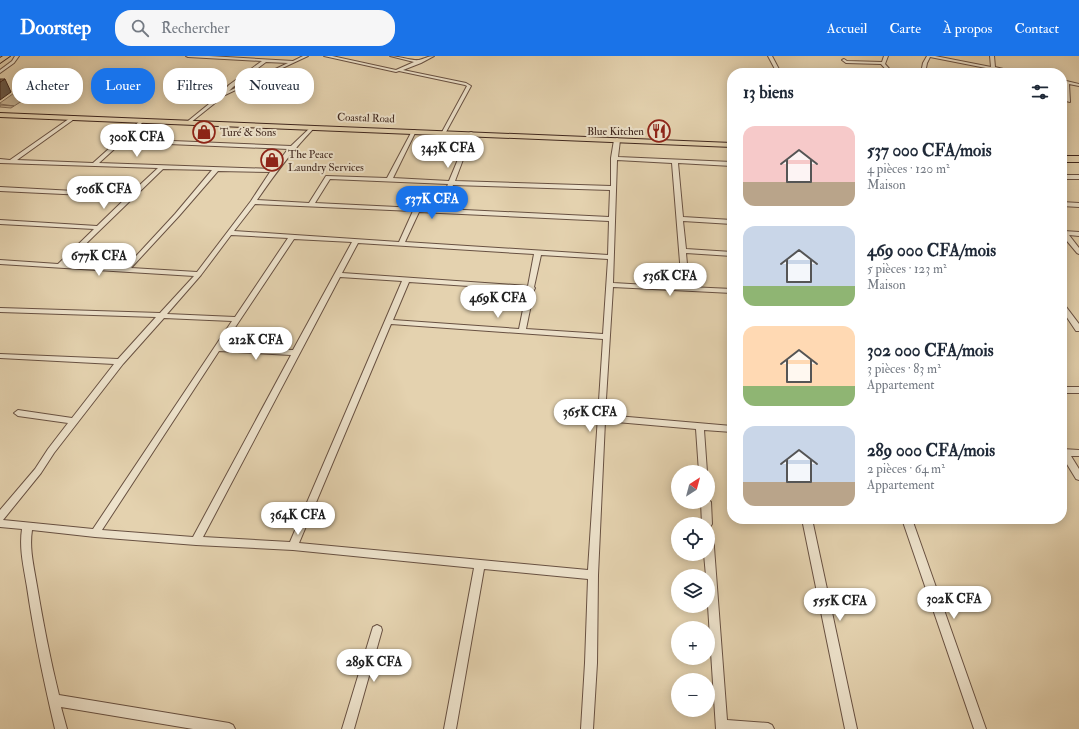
<!DOCTYPE html>
<html lang="fr">
<head>
<meta charset="utf-8">
<style>
  body { margin:0; font-family:"IM FELL Double Pica",serif; background:#f6f6f7; color:#1f2937; height:100vh; display:flex; flex-direction:column; font-size:15px; white-space:nowrap }
  * { box-sizing:border-box; margin:0 }
  p { font-size:13px; color:#747a83 }
  .icon { flex:none; width:22px; height:22px; fill:none; stroke:currentColor; stroke-width:2; stroke-linecap:round; stroke-linejoin:round }
  .map { position:relative; flex:1; overflow:hidden }
  .details { position:absolute; left:727px; top:12px; width:340px; height:456px; display:flex; flex-direction:column; background:#fff; border-radius:16px; box-shadow:0 2px 10px #0003 }
  .details>* { flex:none }
  .banner { position:absolute; left:12px; top:12px; width:380px; height:36px; display:flex; gap:8px }
  .needle { width:26px; rotate:36deg }
  .tools { position:absolute; left:671px; top:409px; display:grid; gap:8px }
  .tools a { display:grid; place-items:center; width:44px; height:44px; border-radius:50%; background:#fff; box-shadow:0 2px 10px #0003; font-size:20px }
  .price { position:absolute; translate:-50% -34px; padding:0 9px; border-radius:14px; background:#fff; color:#222; font-size:13px; line-height:26px; filter:drop-shadow(0 1px 2px #0008) }
  .price::after { content:''; position:absolute; left:50%; top:24px; width:12px; height:9px; margin-left:-6px; background:inherit; clip-path:polygon(0 0,100% 0,50% 100%) }
  .price.on { background:#1a73e8; color:#fff }
  ul { padding:0; list-style:none }
  li { display:flex; align-items:center; gap:12px; height:100px; padding:0 16px }
  li span { display:grid; place-items:center; flex:none; width:112px; height:80px; border-radius:12px; color:#555 }
  li>.icon { margin-inline-start:auto }
  span .icon { width:48px; height:48px; fill:#fffc; stroke-width:1 }
  li b { font-size:17px }
  h2 { display:flex; justify-content:space-between; align-items:center; height:48px; padding:0 16px; font-size:17px }
  .tag { padding:0 14px; border-radius:16px; background:#fff; box-shadow:0 2px 10px #0003; font-size:14px; line-height:36px }
  .tag.on { background:#1a73e8; color:#fff }
  header { display:flex; align-items:center; gap:24px; box-sizing:border-box; height:56px; padding:0 20px; background:#1a73e8; color:#fff }
  header strong { font-size:19px }
  nav { display:flex; gap:22px; margin-inline-start:auto; font-size:14px }
  .search { width:280px; height:36px; background:#f6f6f7; display:flex; align-items:center; gap:10px; box-sizing:border-box; padding:0 14px; border-radius:16px; color:#747a83; font-size:15px }
  .map>svg:first-child { display:block }
</style>
</head>
<body>
<header>
<strong>Doorstep</strong>
<div class="search"><svg class="icon" aria-label="search" viewBox="0 0 24 24"><circle cx="10" cy="10" r="6"/><path d="M15 15l6 6"/></svg>Rechercher</div>
<nav><a>Accueil</a><a>Carte</a><a>À propos</a><a>Contact</a></nav>
</header>
<div class="map">
<svg width="1079" height="673" viewBox="0 0 1079 673">
  <rect width="100%" height="100%" fill="#e4d2af"/>
  <filter id="stains"><feTurbulence type="fractalNoise" baseFrequency=".005" numOctaves="4"/><feColorMatrix values="0 0 0 0 .2 0 0 0 0 .09 0 0 0 0 .02 0 0 0 .5 -.17"/></filter>
  <radialGradient id="worn" r=".72"><stop offset=".6" stop-color="#630" stop-opacity="0"/><stop offset="1" stop-color="#630" stop-opacity=".3"/></radialGradient>
  <path fill="#c8b596" stroke="#846e5a" d="M25 33 39 34 11 52 0 51V49L14 50 0 48V47L17 35Z"/>
  <g fill="none" stroke-linecap="round" stroke-linejoin="round">
    <g stroke="#685142" stroke-width="2">
      <path id="street" d="M15 0H19L14 7 0 17V14L12 5Z
        M186 0H209L293 5 303 0H308L225 39 190 67 188 66V65L220 39 229 29 262 5 188 1ZM266 6 288 7 229 35 233 31Z
        M324 0H332L396 14 414 6 390 0C398 0 412 5 419 4 424 3 428 0 434 0L421 7 403 14 466 27 471 30 446 76 444 77 442 76 467 30 465 29 399 15 396 16Z
        M768 0H772L781 17H777Z
        M884 0H888L885 8 893 17H889L881 8 846 7 842 4 844 3 847 5 882 6Z
        M927 0H935L991 11 990 0H994L995 11 1020 17H1011L995 14V17H991V13L930 1 927 7 925 17H921L923 7Z
        M1062 24 1079 28V30L1069 28 1070 46 1066 45 1065 27 1062 26Z
        M73 60 77 61 17 104 93 107 142 63 144 64V65L125 83 291 90 312 70H314V72C292 95 274 119 257 144L309 147 326 120 387 122 412 75 414 74 416 75 393 122 449 125 469 77 471 76 473 77 455 125 611 130V102L614 84 617 82 620 84 618 101 732 106V110L678 107 683 161 732 164V168L683 165 686 193 732 196V200L686 197 689 231 732 233V237L613 231 605 359 732 370V376L704 374 707 416H699L696 373 605 365 598 519 597 607 593 673H581L585 607 588 523 484 513 456 673H444L474 512 293 494 196 489 95 481 32 474C29 493 34 511 37 530 43 566 50 603 59 639L229 667 233 669 235 673H193L61 651 67 673H55C44 626 34 579 27 531 24 512 19 493 22 473L0 471V454L35 413 48 393 68 367 18 360 14 357 18 354 72 362 114 308 0 302V298L118 303 156 261 0 256V252L160 257 194 220 0 208V204L58 208 94 173 0 168V164L97 170 127 141 0 135V131L130 138 158 112 0 107V103L10 104ZM122 86 288 93 273 113 99 107ZM617 104 672 107 682 231 613 227ZM163 113 212 114 175 158 125 212 65 208ZM218 115 270 116 251 145 197 216 131 212 179 160ZM330 123 448 128 438 153 315 147ZM453 129 610 134 609 161 444 153ZM255 148 413 155 399 186 234 175ZM419 156 609 165 608 199 405 186ZM231 179 288 182 235 261 167 258 201 219ZM294 183 352 186 293 294 222 291ZM358 187 534 198 528 230 342 217ZM541 199 608 203 603 278 526 273 534 234 535 232 534 231ZM340 221 402 225 290 486 203 481ZM409 226 527 234 519 273 393 264ZM164 262 232 265 93 473 3 464 41 417 54 397 123 308ZM391 268 603 283 588 514 299 487ZM219 295 291 299 193 481 102 474Z
        M1062 119H1079V123H1062Z
        M1062 146 1079 147V151L1062 150Z
        M1064 175 1079 176V180L1069 179 1079 192V198L1077 197 1062 179V176Z
        M1062 247 1064 248 1079 268V275H1076L1062 254Z
        M1062 331H1079V337H1062Z
        M1062 393 1079 394V400H1071L1079 413V424L1076 423 1062 400Z
        M708 443 711 446 712 468 710 471H708V468H702L701 446H708Z
        M802 463H812L857 673H845Z
        M902 463H912L986 673H974Z
        M708 474 711 475 713 478 727 664 768 667 772 669 774 673H716L708 550V520H706L704 498H708Z
        M377 569 381 571 382 574 354 673H342L372 574 373 571Z"/>
    </g>
    <g stroke="#3f261d" stroke-width="2">
      <path id="primary" d="M3 0H10L0 7V2Z
        M0 57 732 87V91L0 61Z
        M1062 100H1079V106H1062Z"/>
    </g>
    <use href="#street" fill="#ede2cb" fill-rule="evenodd"/>
    <use href="#primary" fill="#e4d2af" fill-rule="evenodd"/>
  </g>
  <path fill="#68594a" stroke="#3f261d" d="M5 23 11 36 0 44V26Z"/>
  <path fill="#957f69" stroke="#3f261d" d="M0 23H5L0 26Z"/>
  <defs>
    <g id="restaurant-ring" transform="scale(1.15)"><circle r="9.5" fill="#ede2cb" stroke="#8f2418" stroke-width="1.5"/><path d="M-5-6h1v4h1v-4h1v4h1v-4h1v5L-1.5 .5V6h-2V.5L-5-1ZM5-6V6H3V1.5H1.5Q1.5-4 5-6Z" fill="#8f2418"/></g>
    <g id="shop-ring" transform="scale(1.15)"><circle r="9.5" fill="#ede2cb" stroke="#8f2418" stroke-width="1.5"/><path d="M-5-2.5h2.3a2.7 3.5 0 0 1 5.4 0H5L5.5 6h-11ZM-1.5-2.5h3a1.5 2.3 0 0 0-3 0Z" fill="#8f2418"/></g>
  </defs>
  <g fill-rule="evenodd">
    <use href="#restaurant-ring" x="659" y="75"/>
    <use href="#shop-ring" x="204" y="76"/>
    <use href="#shop-ring" x="272" y="104"/>
  </g>
  <g text-anchor="middle" dominant-baseline="central" stroke-width="4" stroke-linejoin="round" paint-order="stroke">
    <g font-size="11" fill="#3f261d" stroke="#ede2cb">
      <text transform="translate(366 62) rotate(2)">Coastal Road</text>
    </g>
    <g font-size="11" fill="#3f261d" stroke="#ede2cb" text-anchor="start">
      <text x="644" y="75" text-anchor="end">Blue Kitchen</text>
      <text x="220" y="76">Turé &amp; Sons</text>
      <text x="288" y="98">The Peace<tspan x="288" dy="13">Laundry Services</tspan></text>
    </g>
  </g>
  <rect width="100%" height="100%" filter="url(#stains)"/>
  <rect width="100%" height="100%" fill="url(#worn)"/>
</svg>
<div class="tools">
<a><svg class="needle" viewBox="-14 -14 28 28"><path d="M0-13l5 13h-10z" fill="#e53935"/><path d="M0 13l5-13h-10z" fill="#747a83"/></svg></a>
<a><svg class="icon" aria-label="locate" viewBox="0 0 24 24"><circle cx="12" cy="12" r="6"/><path d="M12 2v4M12 18v4M2 12h4M18 12h4"/></svg></a>
<a><svg class="icon" aria-label="layers" viewBox="0 0 24 24"><path d="M12 4l9 5-9 5-9-5zM3 14l9 5 9-5"/></svg></a>
<a>+</a>
<a>−</a>
</div>
<b class="price" style="left:137px;top:102px">300K CFA</b>
<b class="price" style="left:448px;top:113px">343K CFA</b>
<b class="price" style="left:104px;top:154px">506K CFA</b>
<b class="price on" style="left:432px;top:164px">537K CFA</b>
<b class="price" style="left:99px;top:221px">677K CFA</b>
<b class="price" style="left:670px;top:241px">536K CFA</b>
<b class="price" style="left:498px;top:263px">469K CFA</b>
<b class="price" style="left:256px;top:305px">212K CFA</b>
<b class="price" style="left:590px;top:377px">365K CFA</b>
<b class="price" style="left:298px;top:480px">364K CFA</b>
<b class="price" style="left:954px;top:564px">302K CFA</b>
<b class="price" style="left:840px;top:566px">555K CFA</b>
<b class="price" style="left:374px;top:627px">289K CFA</b>
<div class="banner">
<a class="tag">Acheter</a>
<a class="tag on">Louer</a>
<a class="tag">Filtres</a>
<a class="tag">Nouveau</a>
</div>
<section class="details">
<h2>13 biens<svg class="icon" aria-label="filters" viewBox="0 0 24 24"><path d="M4 7h16M4 17h16"/><circle cx="9" cy="7" r="2"/><circle cx="15" cy="17" r="2"/></svg></h2>
<ul>
<li><span style="background:linear-gradient(#f6c9c9 70%,#b9a48a 0)"><svg class="icon" aria-label="home" viewBox="0 0 24 24"><path d="M3 11l9-7 9 7M6 9v11h12V9"/></svg></span><div><b>537 000 CFA/mois</b><p>4 pièces · 120 m²</p><p>Maison</p></div></li>
<li><span style="background:linear-gradient(#c9d6e8 75%,#8fb573 0)"><svg class="icon" aria-label="home" viewBox="0 0 24 24"><path d="M3 11l9-7 9 7M6 9v11h12V9"/></svg></span><div><b>469 000 CFA/mois</b><p>5 pièces · 123 m²</p><p>Maison</p></div></li>
<li><span style="background:linear-gradient(#ffd9b3 75%,#8fb573 0)"><svg class="icon" aria-label="home" viewBox="0 0 24 24"><path d="M3 11l9-7 9 7M6 9v11h12V9"/></svg></span><div><b>302 000 CFA/mois</b><p>3 pièces · 83 m²</p><p>Appartement</p></div></li>
<li><span style="background:linear-gradient(#c9d6e8 70%,#b9a48a 0)"><svg class="icon" aria-label="home" viewBox="0 0 24 24"><path d="M3 11l9-7 9 7M6 9v11h12V9"/></svg></span><div><b>289 000 CFA/mois</b><p>2 pièces · 64 m²</p><p>Appartement</p></div></li>
</ul>
</section>
</div>
</body>
</html>
